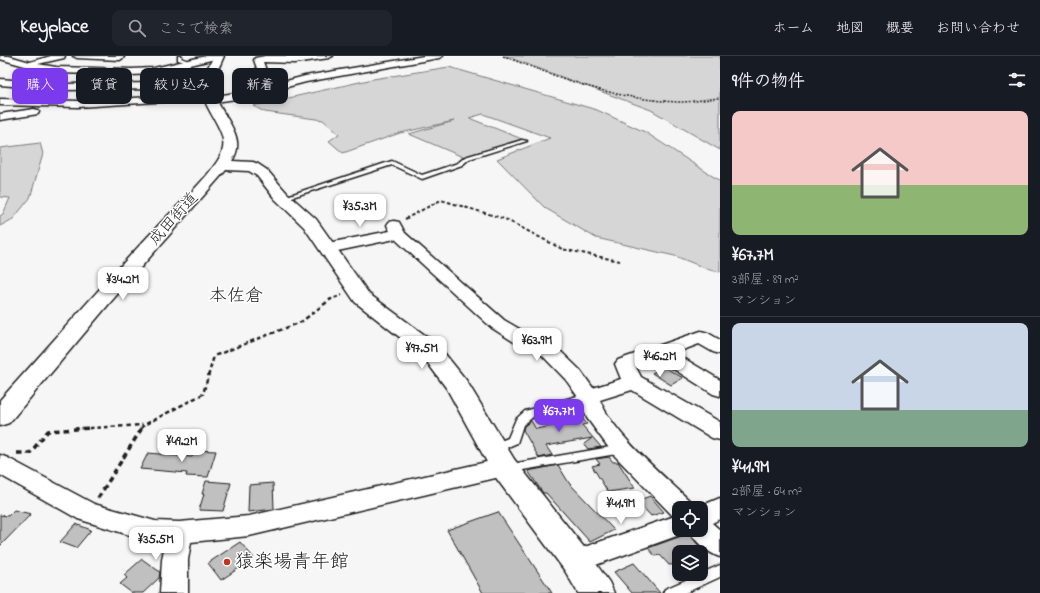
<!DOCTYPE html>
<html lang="ja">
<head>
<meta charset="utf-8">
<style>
  body { margin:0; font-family:"Indie Flower","Klee One",sans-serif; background:#20242c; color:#f1f3f6; height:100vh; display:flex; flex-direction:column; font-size:15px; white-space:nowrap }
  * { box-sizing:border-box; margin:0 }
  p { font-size:13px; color:#9ea1a6 }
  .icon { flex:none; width:22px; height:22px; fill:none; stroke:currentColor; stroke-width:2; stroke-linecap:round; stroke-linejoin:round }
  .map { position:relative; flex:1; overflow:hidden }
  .sheet { display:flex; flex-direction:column; background:#171b24; width:320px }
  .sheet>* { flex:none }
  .top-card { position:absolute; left:12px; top:12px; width:380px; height:36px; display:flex; gap:8px }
  .controls { position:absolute; left:672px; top:445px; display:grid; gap:8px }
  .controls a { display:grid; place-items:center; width:36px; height:36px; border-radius:8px; background:#171b24; box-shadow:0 2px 6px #0003; font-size:20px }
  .price { position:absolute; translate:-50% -34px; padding:0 9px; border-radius:8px; background:#fff; color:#222; font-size:13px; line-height:26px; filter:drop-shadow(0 1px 2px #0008) }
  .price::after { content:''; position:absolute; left:50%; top:24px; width:12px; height:9px; margin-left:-6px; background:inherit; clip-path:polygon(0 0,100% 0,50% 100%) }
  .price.active { background:#7c3aed; color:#fff }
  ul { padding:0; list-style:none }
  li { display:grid; align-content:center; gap:8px; height:212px; padding:0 12px }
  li+li { border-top:1px solid #363941 }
  li span { display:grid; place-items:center; height:124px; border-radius:8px; color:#555 }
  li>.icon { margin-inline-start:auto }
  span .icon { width:72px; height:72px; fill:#fffc; stroke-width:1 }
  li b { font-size:17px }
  h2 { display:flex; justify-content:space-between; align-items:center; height:48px; padding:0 12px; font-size:17px }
  .tag { padding:0 14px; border-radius:8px; background:#171b24; box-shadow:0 2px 6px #0003; font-size:14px; line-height:36px }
  .tag.active { background:#7c3aed; color:#fff }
  header { display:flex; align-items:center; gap:24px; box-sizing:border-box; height:56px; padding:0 20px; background:#171b24; border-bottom:1px solid #363941 }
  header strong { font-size:19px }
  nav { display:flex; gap:22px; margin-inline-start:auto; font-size:14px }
  .search { width:280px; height:36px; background:#20242c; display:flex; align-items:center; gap:10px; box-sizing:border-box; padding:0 14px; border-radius:8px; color:#9ea1a6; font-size:15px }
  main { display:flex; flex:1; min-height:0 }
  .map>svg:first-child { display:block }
</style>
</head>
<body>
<header>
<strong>Keyplace</strong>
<div class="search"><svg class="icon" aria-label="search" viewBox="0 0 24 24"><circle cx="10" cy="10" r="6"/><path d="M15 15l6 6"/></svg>ここで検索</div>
<nav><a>ホーム</a><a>地図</a><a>概要</a><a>お問い合わせ</a></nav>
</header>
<main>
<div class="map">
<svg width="720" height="537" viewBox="0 0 720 537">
  <rect width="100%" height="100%" fill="#f6f6f6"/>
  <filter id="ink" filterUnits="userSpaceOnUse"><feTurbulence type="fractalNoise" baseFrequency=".025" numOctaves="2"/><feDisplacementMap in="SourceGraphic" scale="8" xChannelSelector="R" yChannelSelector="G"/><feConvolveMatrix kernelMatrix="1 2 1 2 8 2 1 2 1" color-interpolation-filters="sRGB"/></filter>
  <g filter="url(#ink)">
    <path fill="#d6d6d6" stroke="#797979" d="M505 0H720V94L651 54Z
      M449 11 597 54 645 76 720 125V216L710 214 675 200 596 182 545 152 497 103 550 82 483 58 469 62 522 83 463 101 409 78 454 65 400 77 343 97 329 85 339 78 323 64 265 56 253 50 373 23Z
      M40 87 43 98 30 142 13 163 0 170V160L3 158 10 142 0 141V92Z"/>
    <path fill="#c0c0c0" stroke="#1c1c1c" d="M664 311 683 322 671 329 652 317Z
      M574 353 587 368 582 369 601 391 588 393 584 388 592 382 546 390 552 399 539 402 523 374 524 370 531 365 536 373 562 368 555 360 561 359 559 356Z
      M194 394 216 395 208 421 186 420 187 417 140 413 148 397 192 401Z
      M609 401 613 406H618L635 432 608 436 592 410 600 408 596 403Z
      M558 409 569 427 614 474 590 486 546 437H543L528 415Z
      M206 425 231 427 223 455 199 454 204 438H202Z
      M273 427 274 453 248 456 249 429Z
      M650 440 664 456 651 460 637 445Z
      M14 454 31 458 0 490V459L8 460Z
      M498 456 552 537H483L447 474Z
      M76 468 91 474 76 492 60 486Z
      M687 478 690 479 700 491 689 496H679V508L669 509 660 499 655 500 648 492Z
      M240 486 254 502 221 524 208 507Z
      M142 503 160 516 159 522 143 537H132L120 528 127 522 124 519Z
      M634 507 660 537H632L614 516Z"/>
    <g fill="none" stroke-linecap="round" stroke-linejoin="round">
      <g stroke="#1c1c1c" stroke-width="3">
        <path id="lane" d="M178 0H182L181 2 191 6 189 7 178 4Z
          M522 84 527 85 469 103 462 109 422 123 392 109 286 143 284 144 281 142 392 105 422 119 458 107 465 101Z
          M588 337 592 338 593 340 592 342 533 361 523 369 517 387C509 390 499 397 491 395L489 392 491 389 508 382 516 363 525 355Z
          M622 389 626 390 628 393 626 396 622 397 517 415 505 414 503 411 505 408 517 407Z
          M720 509V521L685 537H663L665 533Z"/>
      </g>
      <g stroke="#1c1c1c" stroke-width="3">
        <path id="street" d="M0 0H9L30 6 51 0H65L64 2 38 8 56 11 131 13 154 12 206 0H220L219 2 154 18 131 19 56 17 39 14 0 3Z
          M73 0H123L124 1 120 4 77 2Z
          M265 0H333L329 2 295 7 263 6 266 14 280 22 275 25 258 15 254 4 255 2Z
          M424 0H443L439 2 306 26 249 41 209 47 204 44 209 41 249 35 305 20Z
          M0 23 61 28 163 27 168 30 163 33 61 34 0 29Z
          M170 40 175 43 173 45 78 51 0 49V43L78 45Z
          M34 53 38 54 39 56 38 58 0 64V58Z
          M394 165 399 166 405 177 504 264 528 278 552 287 580 314 593 332 621 323 615 308 618 304 701 275 708 277 720 284V298L713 296 699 288 675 297 720 324V340L713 338 658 303 636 311 641 321 720 366V384L712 382 632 334 600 344C612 377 663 419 690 445L693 452H679V474H689L688 476 576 516 567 513 563 505 567 497 675 460 672 459 614 399 587 362 578 341 566 324 538 295 514 286 492 272 395 183 328 197 323 195 320 192 323 189 328 187 390 175 387 169 389 166Z
          M0 399 8 402 94 448 155 465 179 466 249 460 504 402 512 405 516 411 512 417 504 420 249 480 191 486 188 504V537H160L162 504 165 487H155L78 463 0 419Z
          M720 442V463L712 467 720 474V501C708 497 695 486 689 474H701V452H696Z"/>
      </g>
      <g stroke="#1c1c1c" stroke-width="3">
        <path id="secondary" d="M214 0H224C220 10 213 21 214 32 216 58 250 78 232 105L253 106 258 108 267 114 287 137 316 163 369 238 437 288 466 324 514 403 587 495 609 526 614 537H578L565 515 494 419 447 333 421 298 355 246 304 171 275 143 257 120 249 115 226 114 108 249 9 367 0 370V344C52 287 102 229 155 173 171 155 215 117 222 96 230 75 202 54 202 31 202 20 209 10 214 0Z"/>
      </g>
      <path stroke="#1c1c1c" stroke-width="1.5" stroke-dasharray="2 1.5" stroke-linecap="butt" d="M503 0C563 23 615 44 680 46 693 46 707 43 720 42"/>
      <path stroke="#1c1c1c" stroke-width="2" stroke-dasharray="3.5 2.5" stroke-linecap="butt" d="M405 163 441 144 505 163 562 193 620 205
        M329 244 342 239"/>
      <path stroke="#1c1c1c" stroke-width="2.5" stroke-dasharray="4.5 3" stroke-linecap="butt" d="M74 373 143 369
        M141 373 144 369 203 338 214 300 301 266 331 243"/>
      <path stroke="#1c1c1c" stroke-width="3.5" stroke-dasharray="5.5 4" stroke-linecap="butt" d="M17 397H30L48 375 90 372
        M98 442 142 372"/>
      <use href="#lane" fill="#fff" fill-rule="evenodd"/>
      <use href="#street" fill="#fff" fill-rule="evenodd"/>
      <use href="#secondary" fill="#fff" fill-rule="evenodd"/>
    </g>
  </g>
  <circle fill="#c8321e" stroke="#fff" stroke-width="1.5" cx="227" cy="506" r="4"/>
  <g text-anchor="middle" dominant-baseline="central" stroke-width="3" stroke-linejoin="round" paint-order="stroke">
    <g font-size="16" fill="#1c1c1c" stroke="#fff">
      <text transform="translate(174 163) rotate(-48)">成田街道</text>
    </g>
    <g font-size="18" fill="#1c1c1c" stroke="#fff">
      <text x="236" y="241">本佐倉</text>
    </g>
    <g font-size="19" fill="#1c1c1c" stroke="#fff" text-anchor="start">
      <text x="235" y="506">猿楽場青年館</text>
    </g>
  </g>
</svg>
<div class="controls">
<a><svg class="icon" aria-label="locate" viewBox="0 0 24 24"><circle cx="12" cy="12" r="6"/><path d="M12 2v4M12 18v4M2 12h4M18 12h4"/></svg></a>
<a><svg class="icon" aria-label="layers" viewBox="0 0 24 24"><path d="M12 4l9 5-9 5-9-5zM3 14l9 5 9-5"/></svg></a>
</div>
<b class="price" style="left:360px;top:172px">¥35.3M</b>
<b class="price" style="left:123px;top:245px">¥34.2M</b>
<b class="price" style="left:537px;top:306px">¥63.9M</b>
<b class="price" style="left:422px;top:314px">¥97.5M</b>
<b class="price" style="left:660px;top:322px">¥46.2M</b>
<b class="price active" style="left:559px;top:377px">¥67.7M</b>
<b class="price" style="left:182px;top:407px">¥49.2M</b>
<b class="price" style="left:621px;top:469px">¥41.9M</b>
<b class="price" style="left:156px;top:505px">¥35.5M</b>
<div class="top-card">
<a class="tag active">購入</a>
<a class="tag">賃貸</a>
<a class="tag">絞り込み</a>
<a class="tag">新着</a>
</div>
</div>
<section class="sheet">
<h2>9件の物件<svg class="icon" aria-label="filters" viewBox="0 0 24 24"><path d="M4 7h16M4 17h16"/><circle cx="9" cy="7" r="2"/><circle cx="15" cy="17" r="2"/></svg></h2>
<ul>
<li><span style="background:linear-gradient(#f6c9c9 60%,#8fb573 0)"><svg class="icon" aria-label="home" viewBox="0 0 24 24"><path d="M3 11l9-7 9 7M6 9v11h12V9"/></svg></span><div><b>¥67.7M</b><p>3部屋 · 89 m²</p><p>マンション</p></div></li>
<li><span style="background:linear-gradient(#c9d6e8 70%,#7fa58c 0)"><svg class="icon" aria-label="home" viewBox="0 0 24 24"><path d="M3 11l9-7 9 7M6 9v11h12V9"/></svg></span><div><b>¥41.9M</b><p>2部屋 · 64 m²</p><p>マンション</p></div></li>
</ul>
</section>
</main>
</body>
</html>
